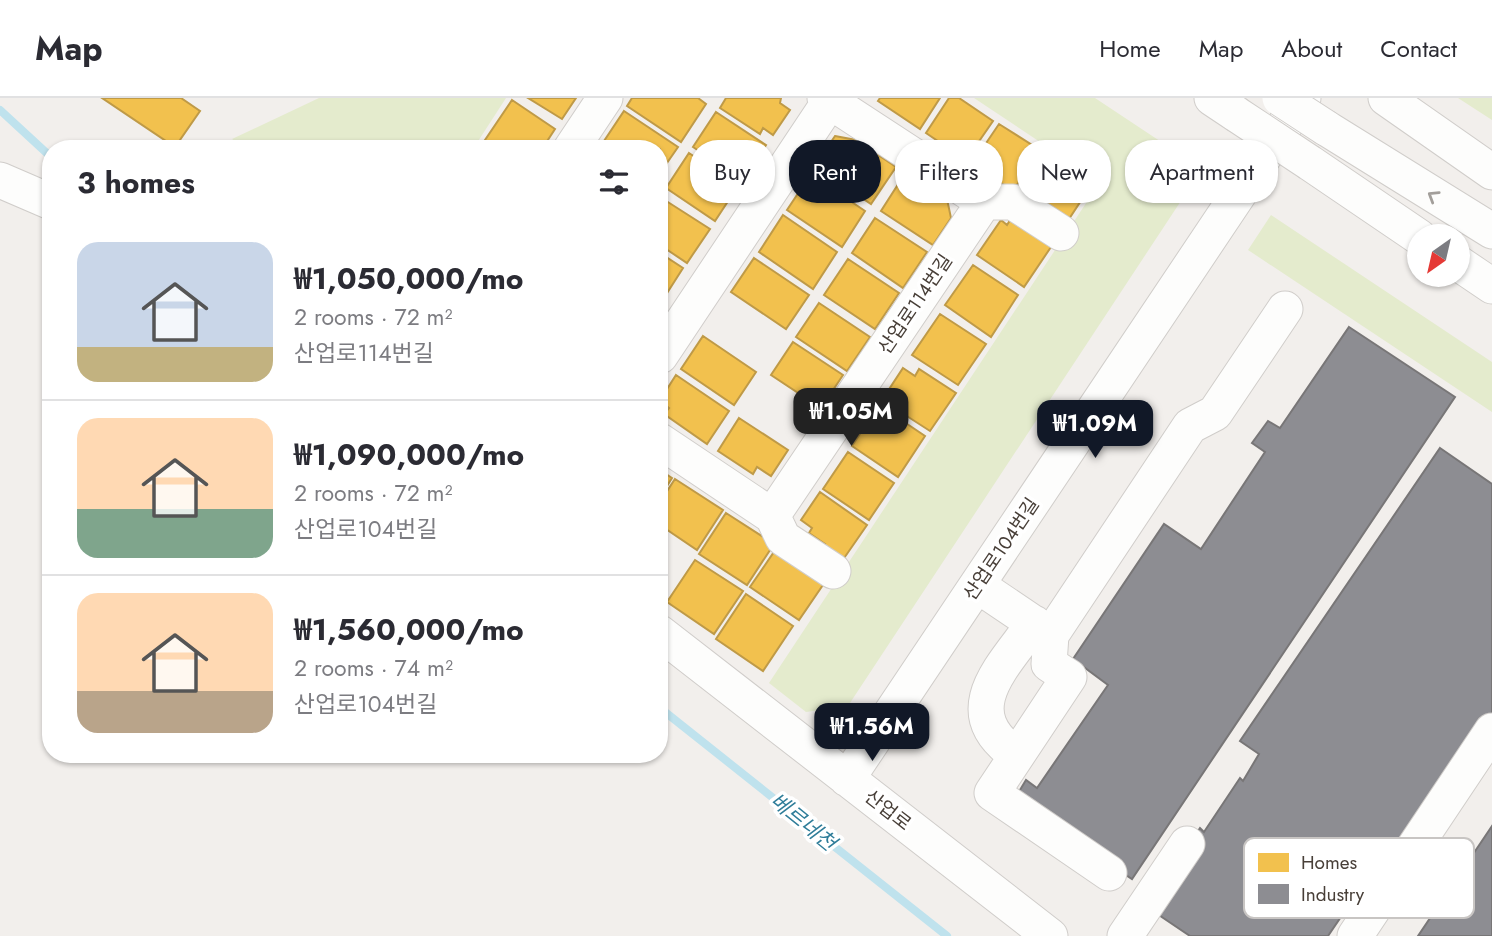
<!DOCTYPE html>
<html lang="en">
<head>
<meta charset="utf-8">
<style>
  body { margin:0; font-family:Jost,"Noto Sans KR",sans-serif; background:#f7f7f7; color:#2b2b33; height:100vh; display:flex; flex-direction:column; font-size:26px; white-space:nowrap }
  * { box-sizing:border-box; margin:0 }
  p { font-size:23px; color:#7c7c81 }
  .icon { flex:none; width:38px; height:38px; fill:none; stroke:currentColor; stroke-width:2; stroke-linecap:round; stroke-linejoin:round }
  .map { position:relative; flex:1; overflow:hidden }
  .sheet { position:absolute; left:42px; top:42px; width:626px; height:623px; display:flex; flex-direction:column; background:#fff; border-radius:28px; box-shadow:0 2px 5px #0004 }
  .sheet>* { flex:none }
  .banner { position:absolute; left:690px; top:42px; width:665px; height:63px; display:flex; gap:14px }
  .needle { width:46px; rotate:214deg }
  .buttons { position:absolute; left:1407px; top:126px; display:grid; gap:14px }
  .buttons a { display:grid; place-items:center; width:63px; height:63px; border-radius:50%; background:#fff; box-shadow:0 2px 5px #0004; font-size:35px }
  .price { position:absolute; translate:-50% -60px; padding:0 16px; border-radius:14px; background:#111827; color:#fff; font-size:23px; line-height:46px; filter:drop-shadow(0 2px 4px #0008) }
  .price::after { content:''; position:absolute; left:50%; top:42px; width:21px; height:16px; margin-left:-10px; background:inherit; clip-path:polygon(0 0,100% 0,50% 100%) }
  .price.selected { background:#222; color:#fff }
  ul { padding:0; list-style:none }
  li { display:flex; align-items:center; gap:21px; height:175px; padding:0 35px }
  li+li { border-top:2px solid #e1e1e2 }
  li span { display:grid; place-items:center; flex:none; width:196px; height:140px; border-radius:21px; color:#555 }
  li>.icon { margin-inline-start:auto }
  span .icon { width:84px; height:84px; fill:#fffc; stroke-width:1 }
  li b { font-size:30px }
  h2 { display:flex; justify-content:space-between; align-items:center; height:84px; padding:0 35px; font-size:30px }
  .chip { padding:0 24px; border-radius:28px; background:#fff; box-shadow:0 2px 5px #0004; font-size:24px; line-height:63px }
  .chip.selected { background:#111827; color:#fff }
  header { display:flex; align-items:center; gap:42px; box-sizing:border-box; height:98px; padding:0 35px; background:#fff; border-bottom:2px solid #e1e1e2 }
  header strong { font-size:33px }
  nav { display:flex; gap:38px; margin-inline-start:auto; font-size:24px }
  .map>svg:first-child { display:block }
</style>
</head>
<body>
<header>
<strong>Map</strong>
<nav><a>Home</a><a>Map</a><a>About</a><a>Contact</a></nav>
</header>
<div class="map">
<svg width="1492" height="838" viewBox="0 0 1492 838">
  <rect width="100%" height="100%" fill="#f2efec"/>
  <path fill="#e4ebcd" d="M319 0H506L473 51H247L232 41Z
    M974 0H1095L1202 71 848 608 806 614 769 585 1100 84Z
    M1458 0H1492V22Z
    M1271 117 1492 264V314L1248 152Z"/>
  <path fill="#f2c14e" stroke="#bf9a47" stroke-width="2" d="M102 0H181L200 13 175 49Z
    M528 0H576L562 21Z
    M632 0H698L706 6 681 44 627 8Z
    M726 0H781L780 5 790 12 773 37 763 30 760 36 720 10Z
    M880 0H940L920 31 878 3Z
    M949 0H959L993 23 966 62 926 35Z
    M512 2 555 31 542 51H498L485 42Z
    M624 13 678 49 660 75V51H609L602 46Z
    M716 14 766 47 743 82 693 49Z
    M999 26 1040 52 1013 93 972 66Z
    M835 38 856 42 896 69 871 106 834 81 837 76 818 63Z
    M689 55 738 88 715 123 666 90Z
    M1047 56 1092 86 1065 127 1020 97Z
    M906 74 947 101 951 120 933 147 881 113Z
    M805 85 822 97 828 88 865 113 842 149 787 112Z
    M660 99 710 131 687 165 660 147Z
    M783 117 837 154 813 191 759 154Z
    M1012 119 1053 146 1024 189 977 157 1001 122 1007 127Z
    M875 120 927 154 903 190 852 155Z
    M660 155 683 170 662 203 660 202Z
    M754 160 809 197 786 231 731 194Z
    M848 161 899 195 875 231 824 197Z
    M973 167 1018 197 991 239 945 207Z
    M819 205 870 239 847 273 796 239Z
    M940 216 986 246 958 287 912 257Z
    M703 238 756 274 734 307 681 271Z
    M793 244 843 277 821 310 771 277Z
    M903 270 915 278 919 271 956 295 930 333 882 302Z
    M676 277 729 313 707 346 664 316 669 310 660 302Z
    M879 307 925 338 898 379 852 348Z
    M739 320 788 352 771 378 757 369 753 376 718 353Z
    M848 354 894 385 869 422 823 391Z
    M660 372 672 380 660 399Z
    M675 381 723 412 697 452 660 427V404Z
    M820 394 867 427 840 466 820 453 825 446 809 435 812 430 801 422Z
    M726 415 774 446 747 487 699 456Z
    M778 448 827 481 799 522 750 489Z
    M695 462 743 493 714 536 667 504Z
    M746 496 793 528 763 573 716 541Z"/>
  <path fill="#8d8d92" stroke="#787677" stroke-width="2" d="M1349 229 1455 299 1132 781 1014 702 1026 682 1037 690 1108 587 1073 561 1164 426 1201 451 1265 354 1252 345 1268 323 1280 330Z
    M1440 350 1492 386V625L1406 755 1391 745 1328 838H1190L1147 809 1200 730 1204 734 1240 680 1243 683 1259 656 1240 643Z
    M1492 728V838H1418Z"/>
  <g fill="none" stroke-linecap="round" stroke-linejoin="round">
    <path stroke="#bfe2ed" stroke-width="8" d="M0 12 51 59
      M660 610 947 838"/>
    <g stroke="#d0cdca" stroke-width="37">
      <path id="minor" d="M825 0 984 104
        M1212 0 1236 16
        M1386 0 1492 74
        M1326 30 1492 133
        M571 51 605 0
        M1310 65 1419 139
        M0 82 51 104
        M984 104H1013L1061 135
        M1458 165 1492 188
        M660 258 830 3
        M660 343 772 418 984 104
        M772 417 783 440 833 473
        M977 487 1051 537 1190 328 1215 315 1285 211
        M660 535 1050 838
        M1051 537 1049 566 1069 579 992 695 1109 775
        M1011 653C956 610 1005 567 1034 525
        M847 681 1303 0
        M1125 838 1187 746
        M1355 838 1492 633"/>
    </g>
    <use href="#minor" stroke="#fdfdfc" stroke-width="35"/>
    <g stroke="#d0cdca" stroke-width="37" stroke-linecap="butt">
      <path id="minor-bridge" d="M1280 0 1326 30
        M1236 16 1310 65"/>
    </g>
    <use href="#minor-bridge" stroke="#fdfdfc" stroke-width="35"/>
  </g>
  <defs><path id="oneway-chevron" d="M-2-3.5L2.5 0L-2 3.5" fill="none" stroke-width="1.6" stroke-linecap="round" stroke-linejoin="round" transform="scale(1.75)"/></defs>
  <use stroke="#a29e9a" href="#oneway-chevron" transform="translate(1433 98) rotate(-148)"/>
  <g text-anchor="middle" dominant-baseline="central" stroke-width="7" stroke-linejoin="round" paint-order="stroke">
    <g font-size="19" fill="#483f38" stroke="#fff">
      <text transform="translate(915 206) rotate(-56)">산업로114번길</text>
      <text transform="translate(1001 451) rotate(-56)">산업로104번길</text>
      <text transform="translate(888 712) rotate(38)">산업로</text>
    </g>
    <g font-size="21" font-style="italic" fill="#2f7d99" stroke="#fff">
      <text transform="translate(803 724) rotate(39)">베르네천</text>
    </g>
  </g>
  <rect x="1244" y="740" width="230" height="80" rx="10" fill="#fff" stroke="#c8c5c3" stroke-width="2"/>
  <rect x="1258" y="755" width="31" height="19" fill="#f2c14e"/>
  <rect x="1258" y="786" width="31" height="20" fill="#8d8d92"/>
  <g font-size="19" fill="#483f38">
    <text x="1301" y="771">Homes</text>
    <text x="1301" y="803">Industry</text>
  </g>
</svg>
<div class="buttons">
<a><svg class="needle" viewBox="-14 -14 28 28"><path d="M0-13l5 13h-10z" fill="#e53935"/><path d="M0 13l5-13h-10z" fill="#7c7c81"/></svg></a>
</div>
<b class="price selected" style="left:851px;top:350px">₩1.05M</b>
<b class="price" style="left:1095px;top:362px">₩1.09M</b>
<b class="price" style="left:872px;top:665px">₩1.56M</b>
<div class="banner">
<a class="chip">Buy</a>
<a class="chip selected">Rent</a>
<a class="chip">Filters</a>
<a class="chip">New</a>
<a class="chip">Apartment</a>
</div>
<section class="sheet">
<h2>3 homes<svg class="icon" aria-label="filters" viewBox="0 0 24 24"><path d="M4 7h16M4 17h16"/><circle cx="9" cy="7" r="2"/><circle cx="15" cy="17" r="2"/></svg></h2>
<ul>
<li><span style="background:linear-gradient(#c9d6e8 75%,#c2b280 0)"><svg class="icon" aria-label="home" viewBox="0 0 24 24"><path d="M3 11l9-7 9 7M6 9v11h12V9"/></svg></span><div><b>₩1,050,000/mo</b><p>2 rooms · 72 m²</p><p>산업로114번길</p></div></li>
<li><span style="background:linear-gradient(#ffd9b3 65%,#7fa58c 0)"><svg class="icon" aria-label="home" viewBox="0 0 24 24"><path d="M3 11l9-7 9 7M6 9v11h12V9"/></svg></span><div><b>₩1,090,000/mo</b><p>2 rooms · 72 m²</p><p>산업로104번길</p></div></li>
<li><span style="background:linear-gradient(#ffd9b3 70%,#b9a48a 0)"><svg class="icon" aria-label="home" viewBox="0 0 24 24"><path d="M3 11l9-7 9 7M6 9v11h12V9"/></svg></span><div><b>₩1,560,000/mo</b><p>2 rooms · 74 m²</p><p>산업로104번길</p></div></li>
</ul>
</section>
</div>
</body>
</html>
